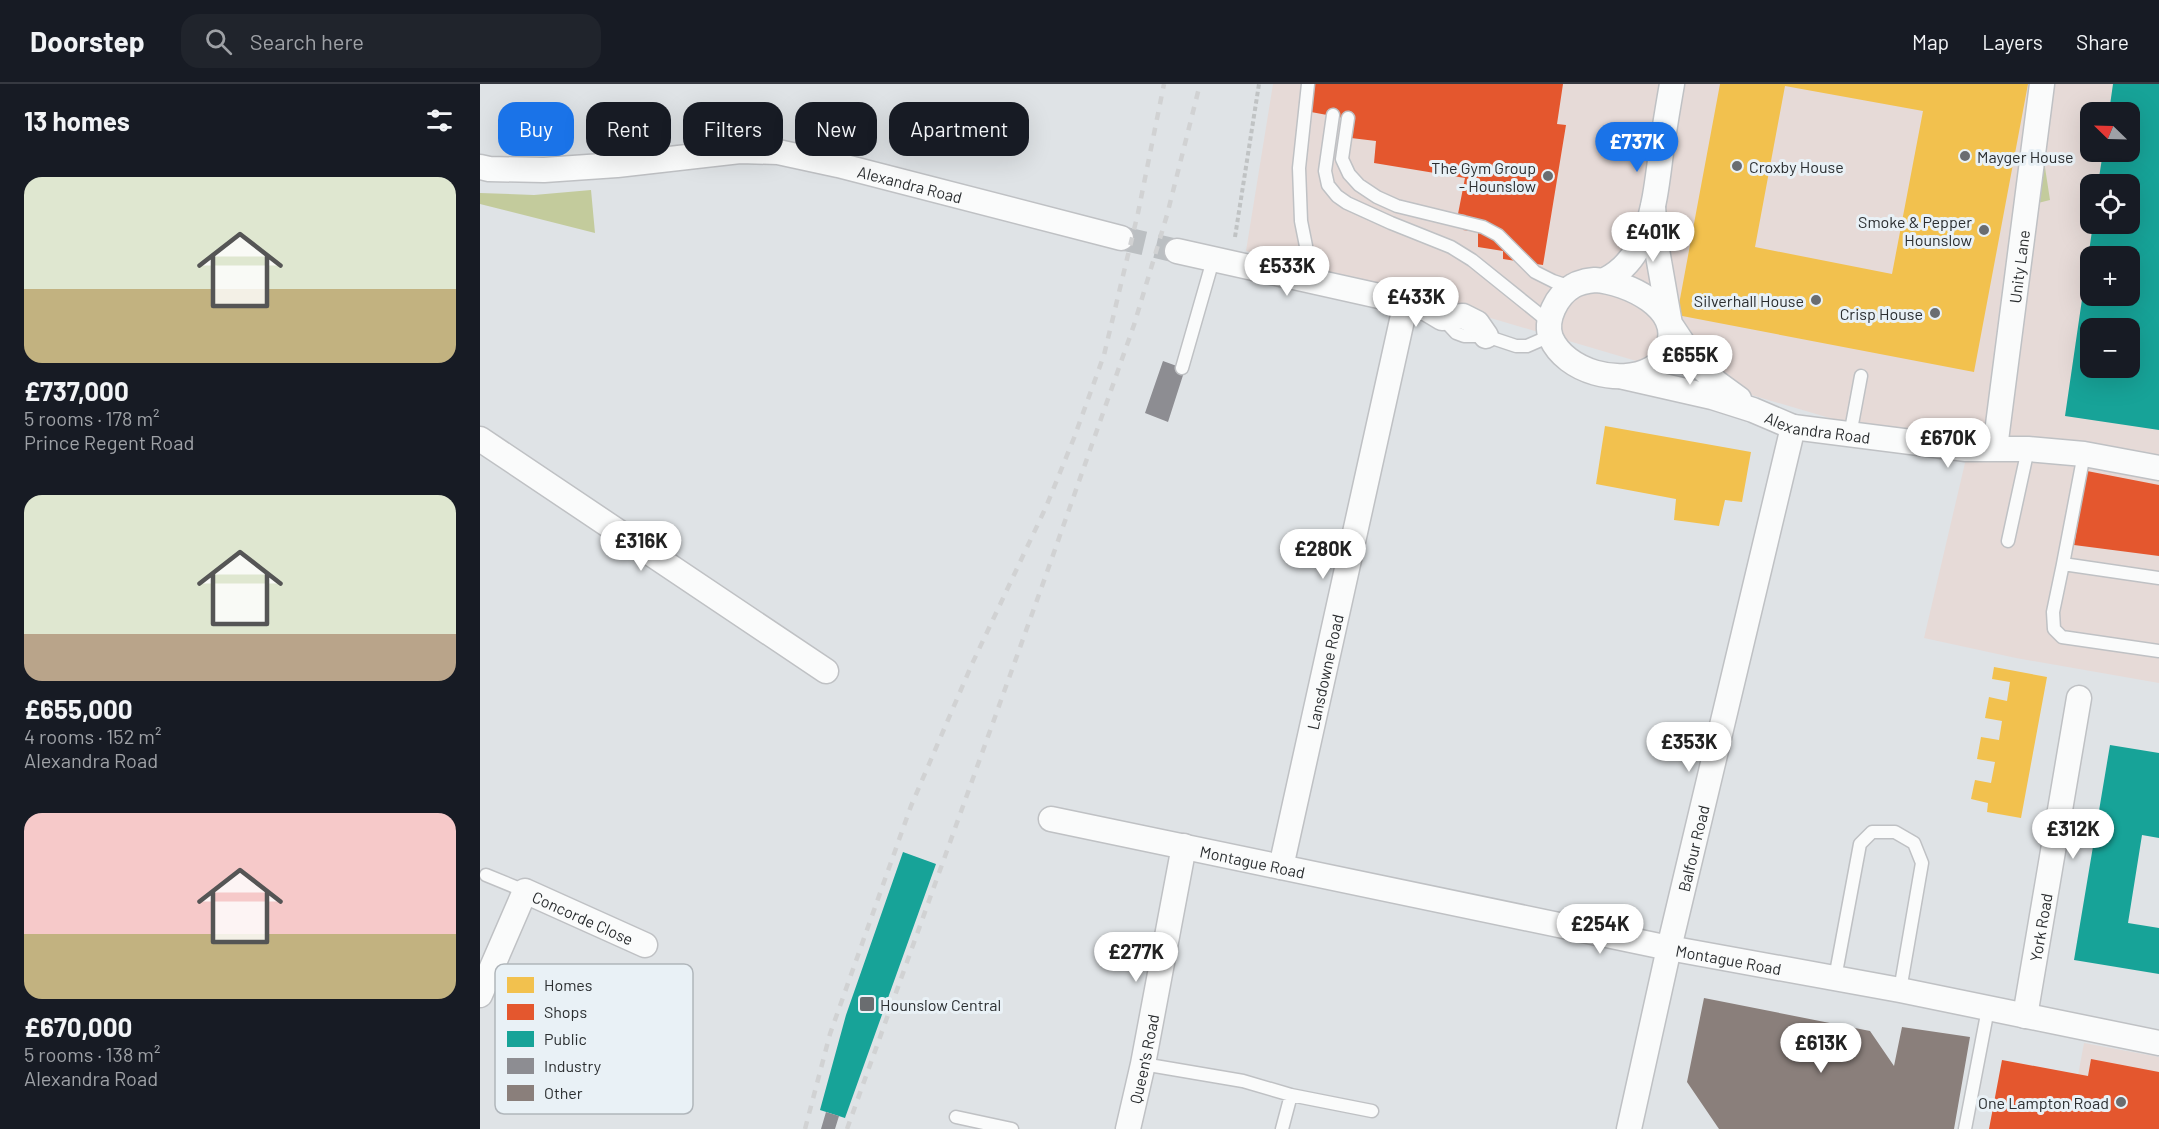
<!DOCTYPE html>
<html lang="en">
<head>
<meta charset="utf-8">
<style>
  body { margin:0; font-family:Barlow,sans-serif; background:#20242c; color:#f1f3f6; height:100vh; display:flex; flex-direction:column; font-size:22px; white-space:nowrap }
  * { box-sizing:border-box; margin:0 }
  p { font-size:20px; color:#9ea1a6 }
  .icon { flex:none; width:33px; height:33px; fill:none; stroke:currentColor; stroke-width:2; stroke-linecap:round; stroke-linejoin:round }
  .map { position:relative; flex:1; overflow:hidden }
  .side { display:flex; flex-direction:column; background:#171b24; width:480px }
  .side>* { flex:none }
  .guide { position:absolute; left:18px; top:18px; width:570px; height:54px; display:flex; gap:12px }
  .needle { width:39px; rotate:293deg }
  .buttons { position:absolute; left:1600px; top:18px; display:grid; gap:12px }
  .buttons a { display:grid; place-items:center; width:60px; height:60px; border-radius:12px; background:#171b24; box-shadow:0 6px 24px #0002; font-size:30px }
  .price { position:absolute; translate:-50% -51px; padding:0 14px; border-radius:21px; background:#fff; color:#222; font-size:20px; line-height:39px; filter:drop-shadow(0 2px 3px #0008) }
  .price::after { content:''; position:absolute; left:50%; top:36px; width:18px; height:14px; margin-left:-9px; background:inherit; clip-path:polygon(0 0,100% 0,50% 100%) }
  .price.selected { background:#1a73e8; color:#fff }
  ul { padding:0; list-style:none }
  li { display:grid; align-content:center; gap:12px; height:318px; padding:0 24px }
  li span { display:grid; place-items:center; height:186px; border-radius:18px; color:#555 }
  li>.icon { margin-inline-start:auto }
  span .icon { width:108px; height:108px; fill:#fffc; stroke-width:1 }
  li b { font-size:26px }
  h2 { display:flex; justify-content:space-between; align-items:center; height:72px; padding:0 24px; font-size:26px }
  .pill { padding:0 21px; border-radius:18px; background:#171b24; box-shadow:0 6px 24px #0002; font-size:21px; line-height:54px }
  .pill.selected { background:#1a73e8; color:#fff }
  header { display:flex; align-items:center; gap:36px; box-sizing:border-box; height:84px; padding:0 30px; background:#171b24; border-bottom:2px solid #363941 }
  header strong { font-size:28px }
  nav { display:flex; gap:33px; margin-inline-start:auto; font-size:21px }
  .search { width:420px; height:54px; background:#20242c; display:flex; align-items:center; gap:15px; box-sizing:border-box; padding:0 21px; border-radius:18px; color:#9ea1a6; font-size:22px }
  main { display:flex; flex:1; min-height:0 }
  .map>svg:first-child { display:block }
</style>
</head>
<body>
<header>
<strong>Doorstep</strong>
<div class="search"><svg class="icon" aria-label="search" viewBox="0 0 24 24"><circle cx="10" cy="10" r="6"/><path d="M15 15l6 6"/></svg>Search here</div>
<nav><a>Map</a><a>Layers</a><a>Share</a></nav>
</header>
<main>
<section class="side">
<h2>13 homes<svg class="icon" aria-label="filters" viewBox="0 0 24 24"><path d="M4 7h16M4 17h16"/><circle cx="9" cy="7" r="2"/><circle cx="15" cy="17" r="2"/></svg></h2>
<ul>
<li><span style="background:linear-gradient(#dfe7d0 60%,#c2b280 0)"><svg class="icon" aria-label="home" viewBox="0 0 24 24"><path d="M3 11l9-7 9 7M6 9v11h12V9"/></svg></span><div><b>£737,000</b><p>5 rooms · 178 m²</p><p>Prince Regent Road</p></div></li>
<li><span style="background:linear-gradient(#dfe7d0 75%,#b9a48a 0)"><svg class="icon" aria-label="home" viewBox="0 0 24 24"><path d="M3 11l9-7 9 7M6 9v11h12V9"/></svg></span><div><b>£655,000</b><p>4 rooms · 152 m²</p><p>Alexandra Road</p></div></li>
<li><span style="background:linear-gradient(#f6c9c9 65%,#c2b280 0)"><svg class="icon" aria-label="home" viewBox="0 0 24 24"><path d="M3 11l9-7 9 7M6 9v11h12V9"/></svg></span><div><b>£670,000</b><p>5 rooms · 138 m²</p><p>Alexandra Road</p></div></li>
</ul>
</section>
<div class="map">
<svg width="1679" height="1045" viewBox="0 0 1679 1045">
  <rect width="100%" height="100%" fill="#dfe3e6"/>
  <path fill="#e6dad7" fill-rule="evenodd" d="M793 0H1679V599L1536 574 1444 554 1492 349 1407 351 970 222 766 167ZM1611 28H1650V68H1611ZM1611 100H1650V140H1611ZM1611 172H1650V212H1611ZM1611 244H1650V284H1611Z
    M1604 959 1679 973V1045H1588Z"/>
  <path fill="#c3cb9c" d="M1564 77 1570 116 1554 120Z
    M111 106 115 149 0 120V109L54 111Z"/>
  <path fill="#f2c14e" fill-rule="evenodd" d="M1240 0H1548L1494 288 1197 231ZM1305 2 1443 27 1412 190 1275 163Z
    M1125 342 1271 368 1262 418 1245 416 1239 442 1194 436 1196 415 1116 400Z
    M1514 583 1567 593 1541 734 1507 728 1508 719 1491 715 1495 696 1511 699 1515 678 1497 675 1501 653 1519 656 1522 637 1505 634 1509 613 1527 617 1530 598 1512 595Z"/>
  <path fill="#e4572e" d="M835 0H1083L1077 40 1086 41 1063 181 1023 175V167L998 163V148L983 146 986 131 978 130 985 94 894 79 896 57 871 54 874 36 831 28Z
    M1607 387 1679 401V472L1594 461Z
    M1611 975 1679 988V1045H1509L1522 976 1608 992Z"/>
  <path fill="#17a398" fill-rule="evenodd" d="M1633 0H1679V346L1585 332 1613 140H1650V100H1618L1623 68H1650V28H1629ZM1611 172H1650V212H1611ZM1611 244H1650V284H1611Z
    M1630 661 1679 669V754L1662 751 1648 839 1679 844V890L1594 876Z
    M423 768 456 780 365 1034 340 1026 366 931Z"/>
  <path fill="#8d8d92" d="M683 277 705 285 688 338 665 329Z
    M346 1028 359 1032 355 1045H341Z"/>
  <path fill="#8a7f7b" d="M1224 914 1390 947 1414 982 1422 943 1490 953 1474 1045H1239L1207 998Z"/>
  <g fill="none" stroke-linecap="round" stroke-linejoin="round">
    <path stroke="#bbbfc2" stroke-width="24" stroke-dasharray="24 12" stroke-linecap="butt" d="M641 154 697 167"/>
    <g stroke="#bfc1c4" stroke-width="15">
      <path id="lane" d="M828 0 819 84 821 137 833 197
        M853 31 845 87 848 101 857 112 867 119 911 139 971 163 992 176 1069 238
        M868 34 862 75 869 90 879 101 897 113 917 122 1003 143 1018 151 1055 188 1073 197 1091 203
        M962 234 976 249 984 252H1006L1036 262H1047L1070 252
        M702 284 733 176
        M1370 351 1381 292
        M1604 370 1583 480 1679 494
        M1528 457 1548 365
        M1583 480 1573 528 1574 545 1582 553 1679 567
        M6 791 45 807
        M1355 894 1380 760 1392 748H1415L1434 759 1442 779 1420 906
        M663 980 763 997 811 1011 802 1045
        M811 1011 892 1027
        M476 1033 532 1045
        M1485 1045 1508 925"/>
    </g>
    <g stroke="#bfc1c4" stroke-width="27">
      <g id="street">
        <path id="s1" d="M0 83 9 85 64 86 137 81 260 67 298 68 358 81 641 154"/>
        <path d="M1173 123 1176 160 1190 240 1214 276 1237 299 1259 315"/>
        <path d="M697 167 926 218 947 225 962 234 983 232 997 239 1006 252"/>
        <path d="M1115 196C1147 198 1203 224 1188 263 1185 272 1179 281 1171 285 1140 302 1086 288 1071 254 1064 236 1077 211 1093 202 1099 198 1107 197 1115 196Z"/>
        <path d="M1125 196C1171 173 1175 114 1181 69 1184 46 1188 23 1192 0"/>
        <path id="s2" d="M1144 293 1232 313 1273 326 1313 343 1486 365H1548L1604 370 1679 384"/>
        <path d="M0 355 346 587"/>
        <path id="s3" d="M1515 364 1562 0"/>
        <path id="s4" d="M571 735 1189 864 1420 906 1679 959"/>
        <path id="s5" d="M801 783 926 218"/>
        <path id="s6" d="M0 911 45 807 165 861"/>
        <path id="s7" d="M1545 932 1599 614"/>
        <path id="s8" d="M648 1045 663 980 704 762"/>
        <path id="s9" d="M1149 1045 1189 864 1313 343"/>
      </g>
    </g>
    <path stroke="#c0c3c4" stroke-width="4" stroke-dasharray="4.5 3" stroke-linecap="butt" d="M755 153 779 0"/>
    <use href="#lane" stroke="#fafbfb" stroke-width="12"/>
    <use href="#street" stroke="#fafbfb" stroke-width="24"/>
    <path stroke="#d1d2d3" stroke-width="4.5" stroke-dasharray="8 8" stroke-linecap="butt" d="M325 1045 350 950 431 722 492 580 566 423 594 354 624 271 658 129 684 0
      M367 1045 566 491 654 241 687 131 720 0"/>
  </g>
  <g fill="#6a6d70" stroke="#e9f1f6" stroke-width="2">
    <circle cx="1485" cy="72" r="6"/>
    <circle cx="1257" cy="82" r="6"/>
    <circle cx="1068" cy="92" r="6"/>
    <circle cx="1504" cy="146" r="6"/>
    <circle cx="1336" cy="216" r="6"/>
    <circle cx="1455" cy="229" r="6"/>
    <rect x="379" y="912" width="16" height="16" rx="3"/>
    <circle cx="1641" cy="1018" r="6"/>
  </g>
  <g text-anchor="middle" dominant-baseline="central" stroke-width="6" stroke-linejoin="round" paint-order="stroke">
    <g font-size="16" fill="#2b2e30" stroke="#e9f1f6" text-anchor="end">
      <text x="1497" y="72" text-anchor="start">Mayger House</text>
      <text x="1269" y="82" text-anchor="start">Croxby House</text>
      <text x="1056" y="83">The Gym Group<tspan x="1056" dy="18">- Hounslow</tspan></text>
      <text x="1492" y="137">Smoke &amp; Pepper<tspan x="1492" dy="18">Hounslow</tspan></text>
      <text x="1324" y="216">Silverhall House</text>
      <text x="1443" y="229">Crisp House</text>
      <text x="400" y="920" text-anchor="start">Hounslow Central</text>
      <text x="1629" y="1018">One Lampton Road</text>
    </g>
    <g font-size="16" fill="#2b2e30" stroke="#e9f1f6">
      <text stroke="none"><textPath href="#s1" startOffset="435">Alexandra Road</textPath></text>
      <text stroke="none"><textPath href="#s3" startOffset="183">Unity Lane</textPath></text>
      <text stroke="none"><textPath href="#s2" startOffset="201">Alexandra Road</textPath></text>
      <text stroke="none"><textPath href="#s5" startOffset="200">Lansdowne Road</textPath></text>
      <text stroke="none"><textPath href="#s9" startOffset="288">Balfour Road</textPath></text>
      <text stroke="none"><textPath href="#s4" startOffset="206">Montague Road</textPath></text>
      <text stroke="none"><textPath href="#s6" startOffset="177">Concorde Close</textPath></text>
      <text stroke="none"><textPath href="#s7" startOffset="90">York Road</textPath></text>
      <text stroke="none"><textPath href="#s4" startOffset="692">Montague Road</textPath></text>
      <text stroke="none"><textPath href="#s8" startOffset="72">Queen's Road</textPath></text>
    </g>
  </g>
  <rect x="15" y="880" width="198" height="150" rx="9" fill="#e9f1f6" stroke="#b0b6bb" stroke-width="1.5"/>
  <rect x="27" y="893" width="27" height="16" fill="#f2c14e"/>
  <rect x="27" y="920" width="27" height="16" fill="#e4572e"/>
  <rect x="27" y="947" width="27" height="16" fill="#17a398"/>
  <rect x="27" y="974" width="27" height="16" fill="#8d8d92"/>
  <rect x="27" y="1001" width="27" height="16" fill="#8a7f7b"/>
  <g font-size="16" fill="#2b2e30">
    <text x="64" y="907">Homes</text>
    <text x="64" y="934">Shops</text>
    <text x="64" y="961">Public</text>
    <text x="64" y="988">Industry</text>
    <text x="64" y="1015">Other</text>
  </g>
</svg>
<div class="buttons">
<a><svg class="needle" viewBox="-14 -14 28 28"><path d="M0-13l5 13h-10z" fill="#e53935"/><path d="M0 13l5-13h-10z" fill="#9ea1a6"/></svg></a>
<a><svg class="icon" aria-label="locate" viewBox="0 0 24 24"><circle cx="12" cy="12" r="6"/><path d="M12 2v4M12 18v4M2 12h4M18 12h4"/></svg></a>
<a>+</a>
<a>−</a>
</div>
<b class="price selected" style="left:1157px;top:89px">£737K</b>
<b class="price" style="left:1173px;top:179px">£401K</b>
<b class="price" style="left:807px;top:213px">£533K</b>
<b class="price" style="left:936px;top:244px">£433K</b>
<b class="price" style="left:1210px;top:302px">£655K</b>
<b class="price" style="left:1468px;top:385px">£670K</b>
<b class="price" style="left:161px;top:488px">£316K</b>
<b class="price" style="left:843px;top:496px">£280K</b>
<b class="price" style="left:1209px;top:689px">£353K</b>
<b class="price" style="left:1593px;top:776px">£312K</b>
<b class="price" style="left:1120px;top:871px">£254K</b>
<b class="price" style="left:656px;top:899px">£277K</b>
<b class="price" style="left:1341px;top:990px">£613K</b>
<div class="guide">
<a class="pill selected">Buy</a>
<a class="pill">Rent</a>
<a class="pill">Filters</a>
<a class="pill">New</a>
<a class="pill">Apartment</a>
</div>
</div>
</main>
</body>
</html>
